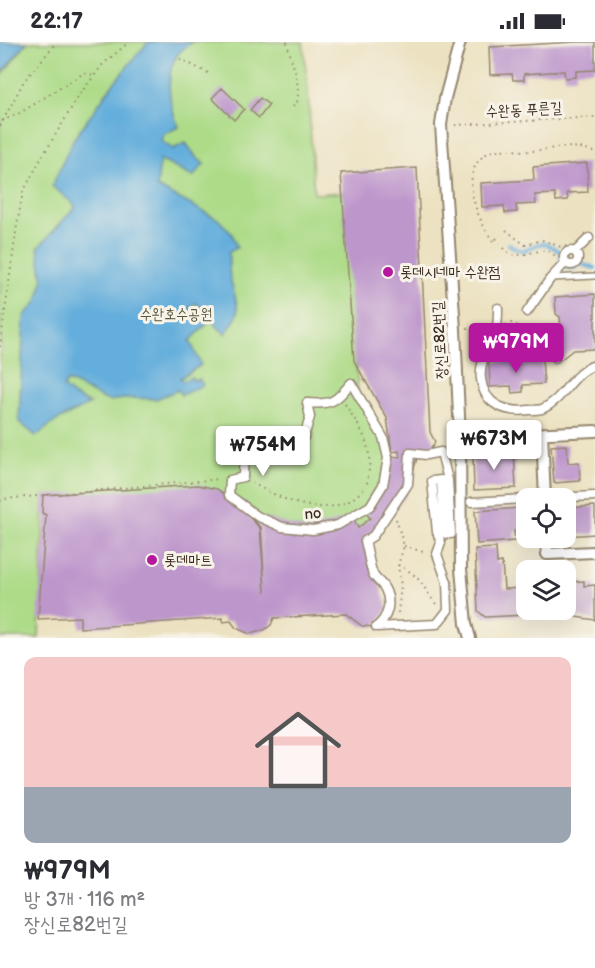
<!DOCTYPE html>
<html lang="ko">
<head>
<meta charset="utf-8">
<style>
  body { margin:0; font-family:"Balsamiq Sans","Poor Story",sans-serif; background:#f2f2f3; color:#2b2b33; height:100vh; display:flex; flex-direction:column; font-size:22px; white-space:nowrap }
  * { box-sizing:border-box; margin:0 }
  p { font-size:20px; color:#7c7c81 }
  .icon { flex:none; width:33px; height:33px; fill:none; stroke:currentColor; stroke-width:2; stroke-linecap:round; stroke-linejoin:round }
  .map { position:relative; height:596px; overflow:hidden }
  .side { display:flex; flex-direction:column; background:#fff; flex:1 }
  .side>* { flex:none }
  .controls { position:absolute; left:516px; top:446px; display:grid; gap:12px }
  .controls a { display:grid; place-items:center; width:60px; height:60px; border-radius:12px; background:#fff; box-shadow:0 6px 24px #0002; font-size:30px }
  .price { position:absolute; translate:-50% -51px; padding:0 14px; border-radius:6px; background:#fff; color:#222; font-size:20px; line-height:39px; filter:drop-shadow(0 2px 3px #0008) }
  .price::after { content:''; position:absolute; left:50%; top:36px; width:18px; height:14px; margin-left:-9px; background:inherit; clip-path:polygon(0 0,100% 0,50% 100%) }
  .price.current { background:#b5179e; color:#fff }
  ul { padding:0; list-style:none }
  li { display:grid; align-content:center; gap:12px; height:318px; padding:0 24px }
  li span { display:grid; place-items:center; height:186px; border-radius:12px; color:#555 }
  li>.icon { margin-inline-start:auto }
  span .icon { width:108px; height:108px; fill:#fffc; stroke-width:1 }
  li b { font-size:26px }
  .status { display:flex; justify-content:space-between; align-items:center; height:42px; padding:0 30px; background:#fff; direction:ltr }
  .status svg { height:16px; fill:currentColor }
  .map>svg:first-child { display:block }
</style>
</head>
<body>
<div class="status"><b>22:17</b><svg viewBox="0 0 49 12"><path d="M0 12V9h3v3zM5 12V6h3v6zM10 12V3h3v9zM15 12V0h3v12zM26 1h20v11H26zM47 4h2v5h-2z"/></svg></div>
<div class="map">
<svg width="595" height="596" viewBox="0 0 595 596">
  <rect width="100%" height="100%" fill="#f7f3e8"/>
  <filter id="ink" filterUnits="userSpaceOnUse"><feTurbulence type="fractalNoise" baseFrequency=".0167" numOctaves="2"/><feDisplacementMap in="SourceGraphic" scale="12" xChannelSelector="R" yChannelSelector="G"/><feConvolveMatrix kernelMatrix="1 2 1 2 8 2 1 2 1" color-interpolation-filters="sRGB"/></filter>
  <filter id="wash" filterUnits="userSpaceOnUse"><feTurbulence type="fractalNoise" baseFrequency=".008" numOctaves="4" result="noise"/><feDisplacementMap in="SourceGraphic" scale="24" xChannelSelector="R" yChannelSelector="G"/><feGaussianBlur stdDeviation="1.35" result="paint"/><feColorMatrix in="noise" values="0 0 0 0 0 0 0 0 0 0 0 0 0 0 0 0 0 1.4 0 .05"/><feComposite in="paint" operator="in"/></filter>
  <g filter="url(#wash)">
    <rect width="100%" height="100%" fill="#ece2c1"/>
    <path fill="#addb88" stroke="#748253" stroke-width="1.5" d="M27 0H303L308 48 314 152 346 150 358 354 383 392 394 415 384 474 340 496 250 474 220 458 44 462 39 596H0V36Z"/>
    <path fill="#64aedc" stroke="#506c7d" stroke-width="1.5" d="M0 0H27L0 33Z
      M148 0H193C189 3 181 7 178 12 164 31 169 65 179 85L164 92 161 99 173 107 186 101 196 115 204 122 193 135 160 118 157 145 218 177 232 192 237 206 229 210C229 219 228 230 231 239 237 266 245 268 225 292L199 267 200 265 196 261 190 266 207 282 190 299 201 323 180 336 183 339 192 335 194 339 199 337 203 343 181 353 178 348 156 357 132 356 108 359 68 339 63 345 74 354 90 362 56 379 36 394 19 380 24 274 37 260 43 239 38 206 76 164 52 144 73 98 112 43Z"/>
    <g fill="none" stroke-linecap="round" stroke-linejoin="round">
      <path stroke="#64aedc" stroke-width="4" d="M509 202C529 217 529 200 545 202 551 203 557 208 562 211L561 220
        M579 209 581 217 580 222
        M562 211 567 207H575
        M567 226H575L580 222 595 226"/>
    </g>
    <g id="blocks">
      <path fill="#bd96cc" d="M576 0H595V28L576 29V35L565 36 564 29 524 32V38H513L512 32 490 33 489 5Z
        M222 46 244 67 234 78 212 56Z
        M260 56 269 63 259 76 250 68Z
        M587 121 588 150 567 151 568 158 556 159 555 152 535 153 536 162 516 163 517 170 505 171 504 164 482 165 481 141 534 138 533 125Z
        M417 126 430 390 435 400 429 410 410 407V414L418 413 406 453 374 490 364 496 388 567 375 585 362 584 346 572 274 576 271 583 264 588 250 592 236 586 231 579 223 580V576L80 586V575L38 577 46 473 42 471 43 453 198 443 217 447 239 462 243 458 252 467 247 473 260 486 265 550 261 485 252 477 255 473 307 488 352 475 358 486 370 476 365 470 378 455 390 414 400 415 399 409 392 410 387 376 354 319 341 131Z
        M595 252V307L573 308 555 322 540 303 561 285 560 275 556 272 555 255Z
        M542 317 544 342 523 343V350L512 351 511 344 490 345 489 320Z
        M567 403 568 421 579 420 580 439 554 441 551 404Z
        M514 409 516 446 474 448 473 415 475 411Z
        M595 464V492L566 494V466Z
        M520 466 521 489H514L515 499 477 502 475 469Z
        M496 506 497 521 502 520 504 547 524 546 526 573 485 575 478 569 475 507Z
        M570 525 571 540 584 539V544L595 543V578L569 574H551V567H566V528H555V526Z"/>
    </g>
  </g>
  <g filter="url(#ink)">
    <use href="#blocks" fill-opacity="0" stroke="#948670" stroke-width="1.5"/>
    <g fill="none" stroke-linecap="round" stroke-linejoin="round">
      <g stroke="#948670" stroke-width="8">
        <path id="service" d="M552 236 595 234"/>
      </g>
      <g stroke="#948670" stroke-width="11">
        <path id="pedestrian" d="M564 216a7 7 0 1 1 14 0a7 7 0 1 1-14 0Z
          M575 210 589 196
          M498 266C498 271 498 278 497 284 493 302 478 318 481 337 484 363 506 371 529 368 533 368 539 368 542 367 565 357 571 331 595 323
          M527 270 550 237 565 221
          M351 341 383 395 388 416 383 443 370 464 338 483 313 488 282 485 257 474 229 453 230 438 243 435 244 406C269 407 284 408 304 395L310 375 307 361C332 363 335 360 351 341Z
          M441 410 448 438 451 492H446L444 489 441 438 432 439 437 490 441 501 437 512 447 540 448 568 437 582 376 585C388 576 392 561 385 547 382 541 375 537 373 532 369 522 368 509 365 499L373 494 408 442 410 411 426 413Z
          M552 456 595 454
          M471 460 526 457"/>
      </g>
      <g stroke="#948670" stroke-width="14">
        <path id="minor" d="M460 0 445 56 441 83 455 287 460 395 461 527 466 582 470 596
          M542 392 545 456
          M460 395 595 389
          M546 495 547 512 595 510"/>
      </g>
      <path stroke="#948670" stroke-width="2" stroke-dasharray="1.5 4.5" stroke-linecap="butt" d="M287 0C291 20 301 39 297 60L292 66
        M180 17 208 31
        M2 79 20 71 84 31 94 33
        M455 83 595 75
        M0 84 24 39 57 0
        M506 188 525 203 542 198 561 205 568 204
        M496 196C515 233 540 194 557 216
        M493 199C476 176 456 126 490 110 501 105 519 110 532 109 554 107 573 101 595 110
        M503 289a8 8 0 1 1 16 0a8 8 0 1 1-16 0Z
        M467 286 487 285
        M0 305 17 183 23 150 42 115 80 52 103 22 129 0
        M345 362C365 393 375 407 366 445
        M252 441C280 456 314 474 347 460 354 457 360 450 366 445
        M0 459 4 457 220 437
        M396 477 404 504 398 523C423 535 421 544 437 563
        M404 504 427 511
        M398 571 401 544 398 523"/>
      <use href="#service" stroke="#fff" stroke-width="5"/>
      <use href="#pedestrian" stroke="#fff" stroke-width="8"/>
      <use href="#minor" stroke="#fff" stroke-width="10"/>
    </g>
    <circle fill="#9b9576" cx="512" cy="289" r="4.5"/>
  </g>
  <g fill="#b5179e" stroke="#f7f3e8" stroke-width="2">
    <circle cx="388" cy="230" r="6"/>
    <circle cx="152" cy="518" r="6"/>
  </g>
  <g text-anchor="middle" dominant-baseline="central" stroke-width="6" stroke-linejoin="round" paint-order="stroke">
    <g font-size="15" fill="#3b2a1e" stroke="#f7f3e8">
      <text transform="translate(524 68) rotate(-3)">수완동 푸른길</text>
      <text transform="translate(440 298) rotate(-93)">장신로82번길</text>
      <text transform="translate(313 472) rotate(-5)">no</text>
    </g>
    <g font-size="15" fill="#3b2a1e" stroke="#f7f3e8" text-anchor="start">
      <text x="400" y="230">롯데시네마 수완점</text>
      <text x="164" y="518">롯데마트</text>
    </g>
    <g font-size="15" fill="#585638" stroke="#f7f3e8">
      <text x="176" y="272">수완호수공원</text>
    </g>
  </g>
</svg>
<div class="controls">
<a><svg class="icon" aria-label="locate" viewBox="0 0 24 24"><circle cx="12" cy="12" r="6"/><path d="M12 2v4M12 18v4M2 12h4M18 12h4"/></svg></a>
<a><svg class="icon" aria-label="layers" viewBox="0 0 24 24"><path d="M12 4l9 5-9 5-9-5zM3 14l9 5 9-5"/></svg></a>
</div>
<b class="price current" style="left:516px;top:332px">₩979M</b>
<b class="price" style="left:494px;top:429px">₩673M</b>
<b class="price" style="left:263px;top:435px">₩754M</b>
</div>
<section class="side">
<ul>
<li><span style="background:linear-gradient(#f6c9c9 70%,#9aa5b1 0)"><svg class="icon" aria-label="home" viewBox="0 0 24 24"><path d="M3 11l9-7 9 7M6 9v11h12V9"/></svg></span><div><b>₩979M</b><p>방 3개 · 116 m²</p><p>장신로82번길</p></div></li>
</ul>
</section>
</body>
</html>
